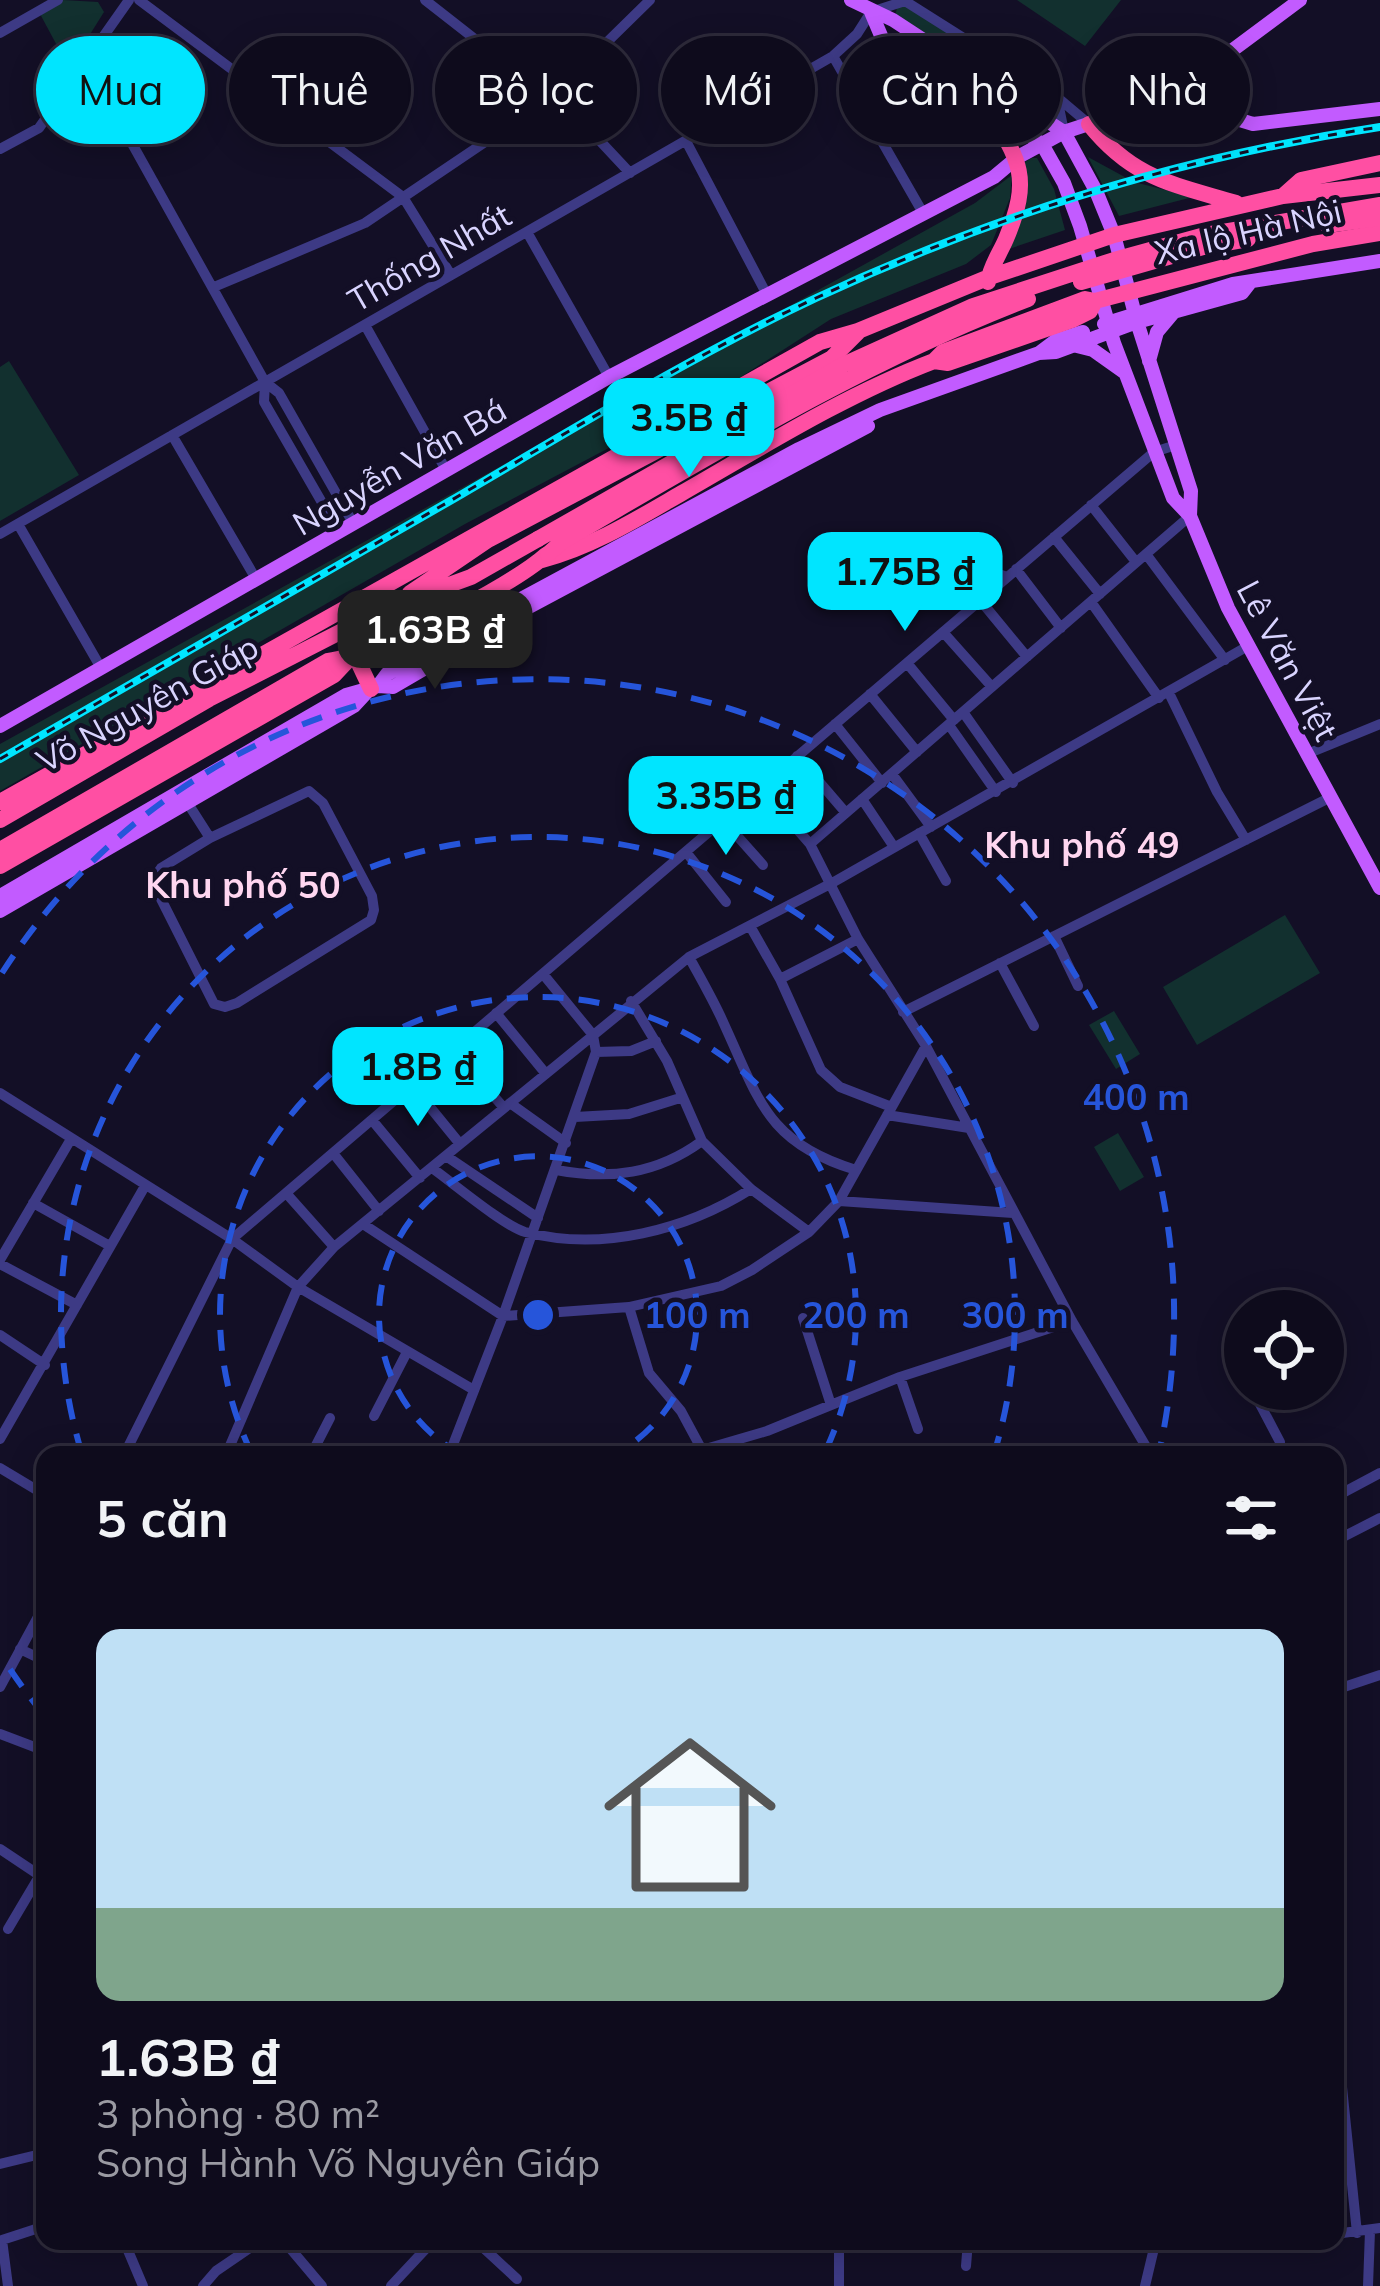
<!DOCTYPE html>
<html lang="vi">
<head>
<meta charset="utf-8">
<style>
  body { margin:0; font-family:Mulish,sans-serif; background:#171425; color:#f1f3f6; height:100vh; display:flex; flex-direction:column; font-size:45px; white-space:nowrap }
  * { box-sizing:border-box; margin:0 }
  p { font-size:39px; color:#9b9ba3 }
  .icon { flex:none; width:66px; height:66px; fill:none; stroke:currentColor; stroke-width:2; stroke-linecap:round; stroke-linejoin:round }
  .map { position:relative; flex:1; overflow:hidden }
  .panel { position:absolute; left:36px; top:1446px; width:1308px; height:804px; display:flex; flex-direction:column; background:#0e0b1c; border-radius:24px; box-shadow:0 6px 30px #0003,0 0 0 3px #2e2b3b }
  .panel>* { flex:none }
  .guide { position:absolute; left:36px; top:36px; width:1308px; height:108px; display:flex; gap:24px }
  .tools { position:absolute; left:1224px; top:1290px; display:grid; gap:24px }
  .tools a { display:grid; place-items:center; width:120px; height:120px; border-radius:50%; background:#0e0b1c; box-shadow:0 6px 30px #0003,0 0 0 3px #2e2b3b; font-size:60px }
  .price { position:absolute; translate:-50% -102px; padding:0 27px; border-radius:24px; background:#00e5ff; color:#111; font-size:39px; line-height:78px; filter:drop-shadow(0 3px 6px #0008) }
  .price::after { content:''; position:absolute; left:50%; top:72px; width:36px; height:27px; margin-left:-18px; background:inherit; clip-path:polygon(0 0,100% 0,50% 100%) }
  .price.current { background:#222; color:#fff }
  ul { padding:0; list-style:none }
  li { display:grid; align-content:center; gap:24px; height:636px; padding:0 60px }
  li+li { border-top:3px solid #2e2b3b }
  li span { display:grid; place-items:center; height:372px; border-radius:24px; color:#555 }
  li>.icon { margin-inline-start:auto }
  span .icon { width:216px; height:216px; fill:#fffc; stroke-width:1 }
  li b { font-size:51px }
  h2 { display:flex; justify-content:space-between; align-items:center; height:144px; padding:0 60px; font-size:51px }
  .tag { padding:0 42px; border-radius:54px; background:#0e0b1c; box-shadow:0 6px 30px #0003,0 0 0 3px #2e2b3b; font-size:42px; line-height:108px }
  .tag.current { background:#00e5ff; color:#111 }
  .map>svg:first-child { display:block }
</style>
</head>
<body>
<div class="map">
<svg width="1380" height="2286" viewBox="0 0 1380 2286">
  <rect width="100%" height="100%" fill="#130f26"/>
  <path fill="#12302f" d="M63 0 98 2 104 12 69 68 39 12Z
    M1017 0H1121L1085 46Z
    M904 5 1039 91 1049 104 1044 110 1038 109 895 18 897 7Z
    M1088 157 1134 182 1193 197 1119 216Z
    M1032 158H1037L1054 189 1065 230 1006 250 1025 162Z
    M1012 175 1010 198 991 245 966 264 831 319 730 384 465 524 0 791V744L975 203Z
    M9 361 79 475 0 521V367Z
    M1285 915 1320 973 1197 1045 1163 987Z
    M1114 1011 1140 1054 1116 1069 1089 1025Z
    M1118 1133 1144 1177 1120 1191 1094 1147Z"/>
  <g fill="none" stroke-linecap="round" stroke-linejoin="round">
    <path stroke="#3d3a85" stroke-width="10" d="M139 0 403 197 451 275
      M425 0 586 126 630 173
      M0 33 58 0
      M833 56 923 213
      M86 61 265 382 279 393 353 523
      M479 70 472 78 506 128
      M1057 97 1064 132
      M686 141 766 293
      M0 149 39 128 129 0
      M527 232 609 377
      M214 287 365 223 549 99 650 0
      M365 325 446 470
      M265 382 264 402 339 532
      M172 435 256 579
      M1091 505 1136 562
      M18 524 101 668
      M0 534 833 56 857 34 871 12 905 1 1057 97 1089 124
      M1054 537 1100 594
      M905 541 1007 577
      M1146 554 1225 660
      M1016 569 1061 628
      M980 600 1027 657
      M1091 602 1159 698
      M943 632 992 687
      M907 663 954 720
      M1169 693 1217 792 1246 840
      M870 694 917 752
      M963 712 1013 783
      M835 724 882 783
      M949 725 996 792
      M1307 754 1380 724
      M797 756 846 813
      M892 774 931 827
      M761 788 810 844 858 939 926 1046 1072 1321 1151 1455
      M862 799 894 847
      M187 802 210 838 161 868 154 878 156 889 214 1004 225 1007 237 1003 371 920 374 910 372 896 323 803 309 791 210 838
      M723 820 763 865
      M919 833 946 881
      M810 844 1190 516
      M686 852 726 902
      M750 926 780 979 821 1070 840 1087 889 1106
      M1054 936 1078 986
      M689 957C701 979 714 1001 724 1024 759 1100 767 1143 856 1170
      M1000 963 1034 1026
      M780 979 858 939
      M631 1001 667 1061 702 1141 751 1189 809 1232
      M903 1012 1331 797
      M496 1013 546 1074
      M454 1050 504 1108
      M596 1052 631 1051 656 1041
      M412 1085 460 1144
      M0 1093 232 1239 298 1287 474 1390
      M510 1103 566 1143
      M887 1115 969 1128
      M575 1117 629 1114 680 1098
      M372 1120 420 1178
      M333 1153 379 1211
      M446 1156 538 1218
      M432 1168C453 1183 504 1226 525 1232 602 1252 686 1230 751 1189
      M556 1170C610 1180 657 1174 702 1141
      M286 1193 334 1247
      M839 1201 1013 1213
      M33 1203 110 1246
      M363 1224 503 1316 629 1307 721 1286 752 1270 809 1232 839 1201 926 1046
      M0 1260 71 1139
      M0 1264 77 1305
      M629 1307 649 1373 681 1411 702 1450
      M803 1318 831 1405
      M0 1335 45 1365
      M1245 1342 1231 1351 1245 1376
      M900 1377 918 1429
      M1252 1389 1280 1442
      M374 1416 407 1352
      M0 1439 145 1186
      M124 1455 232 1239 1154 452 1176 445
      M226 1455 298 1287 334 1247 689 957 832 883 1248 646
      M311 1455 330 1418
      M449 1455 503 1316 596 1052 593 1035 543 974
      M700 1455 702 1450 767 1431 900 1377 1072 1321
      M0 1468 45 1495
      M1335 1497 1380 1473
      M1335 1541 1380 1518
      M20 1649 45 1661
      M0 1687 45 1604
      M1335 1690 1380 1675
      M0 1734 45 1751
      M0 1849 42 1877
      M8 1929 40 1875
      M1335 2086 1342 2087 1357 2233
      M0 2164 45 2153
      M1335 2234 1380 2228
      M124 2241 143 2286
      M284 2241 322 2286
      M476 2241 517 2279
      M968 2242 1016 2247
      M703 2246 706 2241
      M966 2266 968 2241
      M8 2286 2 2240 45 2226
      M203 2286 216 2271 260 2241
      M391 2286 433 2241
      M839 2286V2241
      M1145 2286 1155 2244
      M1368 2286 1370 2231"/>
    <path stroke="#c25bff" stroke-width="14" d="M851 0 893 20 1064 132 1096 191 1114 235 1137 322 1191 491 1190 516
      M871 12 882 38 1042 144 1064 183 1080 226 1114 343 1173 498 1190 516 1228 608 1380 888
      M1222 58 1213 78 1222 104 1236 117
      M1168 98 1253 124 1380 109
      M1104 324 1233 284 1380 261
      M1077 346 1093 350 1124 372
      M1039 353 1055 341 1083 332
      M1149 361 1157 332 1173 313
      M517 607 525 609 868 426
      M378 686 387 674 447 641C468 643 512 616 523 598L799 449 880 410 1039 353 1056 352 1137 322 1242 293 1249 284
      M0 726 609 377 994 177 1018 157 1064 132 1168 98 1300 0
      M0 896 346 695 378 686 393 687 453 652 457 642
      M0 911 354 706 367 692"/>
    <path stroke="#ff4fa3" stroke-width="16" d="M986 107C1020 160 1032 177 1006 239 1000 253 990 267 988 282
      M1089 124C1133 179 1173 184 1236 203
      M1283 196 1301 180 1380 163
      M934 361 948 363 1072 320 1090 311 1095 301
      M542 560C592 547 637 519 682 493 764 446 845 395 934 361L943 352 1085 299 1095 301 1313 244 1380 233
      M410 593 488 540 832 358 858 332
      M420 629 482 628
      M355 655 371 689
      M0 802 820 342 858 331 987 278 1114 235 1283 196 1380 185
      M0 820 209 699 389 607 471 577 538 539
      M0 850 328 661C377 655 509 588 546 555
      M0 866 334 675 349 659"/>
    <g stroke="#00e5ff" stroke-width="8">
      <path id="rail" d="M0 759C150 673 300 587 450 501 570 431 690 357 816 298 994 215 1186 156 1380 127"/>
    </g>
    <use href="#rail" stroke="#130f26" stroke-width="3" stroke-dasharray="9" stroke-linecap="butt"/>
    <path stroke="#ff4fa3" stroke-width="16" d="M1327 225 1380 218
      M1081 282 1203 247 1248 239
      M538 539 843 365 973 306 1114 260 1205 235 1380 205
      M548 554 563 541C715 453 864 362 1028 299"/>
  </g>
  <g fill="none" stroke="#2655da" stroke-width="6" stroke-dasharray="21 15">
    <path d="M462 1455A159 159 0 1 1 614 1455"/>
    <path d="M252 1454A318 318 0 1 1 824 1454"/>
    <path d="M82 1454A477 477 0 1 1 994 1454"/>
    <path d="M44 1715A636 636 0 0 1 2 1657M2 973A636 636 0 0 1 1159 1453"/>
  </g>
  <g text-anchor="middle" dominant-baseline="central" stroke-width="9" stroke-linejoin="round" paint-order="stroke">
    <g font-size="33" fill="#d9d4ff" stroke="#130f26">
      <text transform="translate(1248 231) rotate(-13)">Xa lộ Hà Nội</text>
      <text transform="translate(429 257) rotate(-30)">Thống Nhất</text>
      <text transform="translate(399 466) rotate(-30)">Nguyễn Văn Bá</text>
      <text transform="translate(1288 660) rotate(62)">Lê Văn Việt</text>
      <text transform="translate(147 703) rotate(-29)">Võ Nguyên Giáp</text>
    </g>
    <g font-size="36" font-weight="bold" fill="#ffd6f0" stroke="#130f26">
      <text x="1082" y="844">Khu phố 49</text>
      <text x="243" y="884">Khu phố 50</text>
    </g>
  </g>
  <circle cx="538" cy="1315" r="18" fill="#2655da" stroke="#130f26" stroke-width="6"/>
  <g font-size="36" text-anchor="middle" font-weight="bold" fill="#2655da" stroke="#130f26" stroke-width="9" stroke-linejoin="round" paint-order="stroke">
    <text x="1136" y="1110">400 m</text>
    <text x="697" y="1328">100 m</text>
    <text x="856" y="1328">200 m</text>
    <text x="1015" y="1328">300 m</text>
  </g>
</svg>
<div class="tools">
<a><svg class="icon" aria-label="locate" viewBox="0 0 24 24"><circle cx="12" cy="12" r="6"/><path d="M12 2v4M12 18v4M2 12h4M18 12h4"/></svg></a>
</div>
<b class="price" style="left:689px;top:480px">3.5B ₫</b>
<b class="price" style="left:905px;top:634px">1.75B ₫</b>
<b class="price current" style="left:435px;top:692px">1.63B ₫</b>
<b class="price" style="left:726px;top:858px">3.35B ₫</b>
<b class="price" style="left:418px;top:1129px">1.8B ₫</b>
<div class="guide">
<a class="tag current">Mua</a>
<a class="tag">Thuê</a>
<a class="tag">Bộ lọc</a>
<a class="tag">Mới</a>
<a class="tag">Căn hộ</a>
<a class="tag">Nhà</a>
</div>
<section class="panel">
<h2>5 căn<svg class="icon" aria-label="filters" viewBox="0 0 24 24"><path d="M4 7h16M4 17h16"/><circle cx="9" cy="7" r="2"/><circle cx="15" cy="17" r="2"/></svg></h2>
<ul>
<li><span style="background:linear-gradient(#bfe0f5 75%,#7fa58c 0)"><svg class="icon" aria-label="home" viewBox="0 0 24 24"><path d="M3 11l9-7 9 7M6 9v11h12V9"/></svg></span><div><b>1.63B ₫</b><p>3 phòng · 80 m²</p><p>Song Hành Võ Nguyên Giáp</p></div></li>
</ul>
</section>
</div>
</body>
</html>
